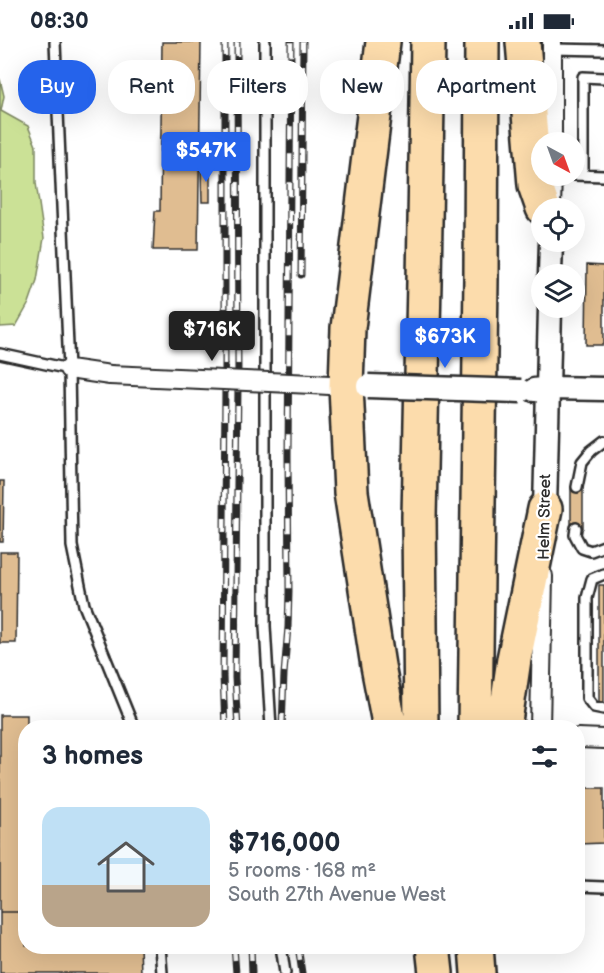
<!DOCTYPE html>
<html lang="en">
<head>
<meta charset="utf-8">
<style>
  body { margin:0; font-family:"Balsamiq Sans",sans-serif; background:#f6f6f7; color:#1f2937; height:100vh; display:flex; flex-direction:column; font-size:22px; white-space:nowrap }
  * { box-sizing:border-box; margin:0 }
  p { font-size:20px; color:#747a83 }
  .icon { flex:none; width:33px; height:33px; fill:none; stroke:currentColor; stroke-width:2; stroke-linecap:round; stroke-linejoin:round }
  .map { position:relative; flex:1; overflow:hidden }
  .panel { position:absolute; left:18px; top:678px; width:567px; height:234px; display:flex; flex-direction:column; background:#fff; border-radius:24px; box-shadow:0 6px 24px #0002 }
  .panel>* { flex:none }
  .banner { position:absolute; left:18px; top:18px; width:568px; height:54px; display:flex; gap:12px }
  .needle { width:39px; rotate:139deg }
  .buttons { position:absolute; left:531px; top:90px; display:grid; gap:12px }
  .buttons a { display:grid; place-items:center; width:54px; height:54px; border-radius:50%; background:#fff; box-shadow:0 6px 24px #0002; font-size:30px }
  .price { position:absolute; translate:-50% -51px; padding:0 14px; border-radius:6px; background:#2563eb; color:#fff; font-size:20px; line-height:39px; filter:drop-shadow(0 2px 3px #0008) }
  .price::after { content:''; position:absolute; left:50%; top:36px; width:18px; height:14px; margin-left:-9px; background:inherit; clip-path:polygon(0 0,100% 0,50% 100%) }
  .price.active { background:#222; color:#fff }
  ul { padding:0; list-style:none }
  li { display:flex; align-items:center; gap:18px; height:150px; padding:0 24px }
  li span { display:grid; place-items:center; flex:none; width:168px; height:120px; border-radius:18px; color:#555 }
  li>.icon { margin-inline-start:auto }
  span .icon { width:72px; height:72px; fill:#fffc; stroke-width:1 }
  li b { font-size:26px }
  h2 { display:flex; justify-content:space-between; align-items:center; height:72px; padding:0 24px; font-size:26px }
  .tag { padding:0 21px; border-radius:24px; background:#fff; box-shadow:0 6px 24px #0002; font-size:21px; line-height:54px }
  .tag.active { background:#2563eb; color:#fff }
  .status { display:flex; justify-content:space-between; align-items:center; height:42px; padding:0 30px; background:#fff; direction:ltr }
  .status svg { height:16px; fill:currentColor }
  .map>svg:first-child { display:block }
</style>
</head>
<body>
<div class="status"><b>08:30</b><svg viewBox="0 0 49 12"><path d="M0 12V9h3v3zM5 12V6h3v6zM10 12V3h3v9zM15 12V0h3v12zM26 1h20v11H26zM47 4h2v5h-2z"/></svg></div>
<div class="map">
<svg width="604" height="931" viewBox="0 0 604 931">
  <rect width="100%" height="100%" fill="#fff"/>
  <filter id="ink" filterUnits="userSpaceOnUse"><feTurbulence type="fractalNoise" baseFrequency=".0167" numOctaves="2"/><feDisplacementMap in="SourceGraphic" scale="12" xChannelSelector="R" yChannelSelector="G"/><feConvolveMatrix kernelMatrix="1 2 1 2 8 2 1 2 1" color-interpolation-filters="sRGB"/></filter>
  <g filter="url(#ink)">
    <path fill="#cbe196" stroke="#7b8660" stroke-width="1.5" d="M0 37 4 54 1 69 28 84 36 104V141L44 196 37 238 29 261 16 284 0 285Z"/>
    <path fill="#e0bd91" stroke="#2b2b2b" stroke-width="1.5" d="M162 0H201L198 208H153L155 169H160Z
      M210 122V160H202L201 123Z
      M587 223 604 224V303H586Z
      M0 439H4L3 500H0Z
      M571 445H583V486H571Z
      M0 510H17L16 601H0Z
      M599 543H604V660H599Z
      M0 673H27V686H26V870H0Z
      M578 746H604V801L578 802Z
      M0 870H26V904H140L141 931H0Z"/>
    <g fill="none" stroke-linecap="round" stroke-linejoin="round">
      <g stroke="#2b2b2b" stroke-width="14">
        <path id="service" d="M55 0 69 327 72 504 84 563 134 686
          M265 0V584L271 686
          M552 7 604 8
          M574 133 604 134
          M583 133V35L604 36
          M0 312 69 327
          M577 445 582 420 591 409 604 399
          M576 486 575 493 582 506 591 509 604 504
          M604 532 592 537 587 556V656L594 665 604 667
          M578 844 604 845
          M160 904 162 931
          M281 904 285 931"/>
      </g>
      <g stroke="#2b2b2b" stroke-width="22">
        <path id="minor" d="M552 100V0
          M551 165 552 134
          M69 327 110 333
          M312 342 346 344
          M540 686 543 534
          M578 696 604 697"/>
      </g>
      <g stroke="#2b2b2b" stroke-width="27">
        <path id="tertiary" d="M550 232 551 200
          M534 348 548 346 604 347
          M545 467 550 266"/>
      </g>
      <g stroke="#2b2b2b" stroke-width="38">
        <path id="motorway" d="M383 0 348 286 346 344 351 450 378 624 390 686
          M523 0 535 143 543 166
          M421 686 419 475 424 240 428 0
          M475 686 481 237 482 0
          M504 686 514 617 545 467
          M433 904 436 931
          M476 904 478 931"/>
      </g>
      <use href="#service" stroke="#fff" stroke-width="9"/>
      <use href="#minor" stroke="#fff" stroke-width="18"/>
      <use href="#tertiary" stroke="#fff" stroke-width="22"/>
      <use href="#motorway" stroke="#fcdcac" stroke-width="33"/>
      <g stroke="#2b2b2b" stroke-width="7">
        <path id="rail" d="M237 0 238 342 235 636 238 686
          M301 233 303 0
          M225 686 223 634 225 342V0
          M282 686 284 632 288 585 289 550 288 414 291 0
          M234 904 236 931
          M251 904 252 931
          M298 904 302 931"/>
      </g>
      <use href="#rail" stroke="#fff" stroke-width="4.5" stroke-dasharray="14" stroke-linecap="butt"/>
      <g stroke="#2b2b2b" stroke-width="22" stroke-linecap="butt">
        <path id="minor-bridge" d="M110 333 312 342"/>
      </g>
      <g stroke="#2b2b2b" stroke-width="27" stroke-linecap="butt">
        <path id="tertiary-bridge" d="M368 344 521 349"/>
      </g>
      <use href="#minor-bridge" stroke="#fff" stroke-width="18"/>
      <use href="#tertiary-bridge" stroke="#fff" stroke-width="22"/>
    </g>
  </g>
  <g text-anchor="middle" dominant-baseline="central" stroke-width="4.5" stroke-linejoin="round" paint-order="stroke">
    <g font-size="16" fill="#2b2b2b" stroke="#fff">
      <text transform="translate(545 475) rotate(-89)">Helm Street</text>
    </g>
  </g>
</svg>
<div class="buttons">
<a><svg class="needle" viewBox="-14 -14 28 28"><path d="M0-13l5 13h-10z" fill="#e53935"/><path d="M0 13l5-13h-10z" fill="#747a83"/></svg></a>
<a><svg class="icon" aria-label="locate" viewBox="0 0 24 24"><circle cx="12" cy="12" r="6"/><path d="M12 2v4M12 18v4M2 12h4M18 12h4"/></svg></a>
<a><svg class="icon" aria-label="layers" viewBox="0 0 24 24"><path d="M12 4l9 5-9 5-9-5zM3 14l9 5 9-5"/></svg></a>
</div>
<b class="price" style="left:206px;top:141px">$547K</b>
<b class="price active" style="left:212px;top:320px">$716K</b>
<b class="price" style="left:445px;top:327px">$673K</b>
<div class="banner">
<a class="tag active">Buy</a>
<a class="tag">Rent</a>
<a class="tag">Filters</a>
<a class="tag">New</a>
<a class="tag">Apartment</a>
</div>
<section class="panel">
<h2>3 homes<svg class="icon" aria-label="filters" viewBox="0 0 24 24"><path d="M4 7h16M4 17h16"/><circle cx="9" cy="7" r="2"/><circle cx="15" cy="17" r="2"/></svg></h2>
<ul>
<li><span style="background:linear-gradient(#bfe0f5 65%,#b9a48a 0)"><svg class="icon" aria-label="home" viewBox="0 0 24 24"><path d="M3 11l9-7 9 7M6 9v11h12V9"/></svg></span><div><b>$716,000</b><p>5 rooms · 168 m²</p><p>South 27th Avenue West</p></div></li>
</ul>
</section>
</div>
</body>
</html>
